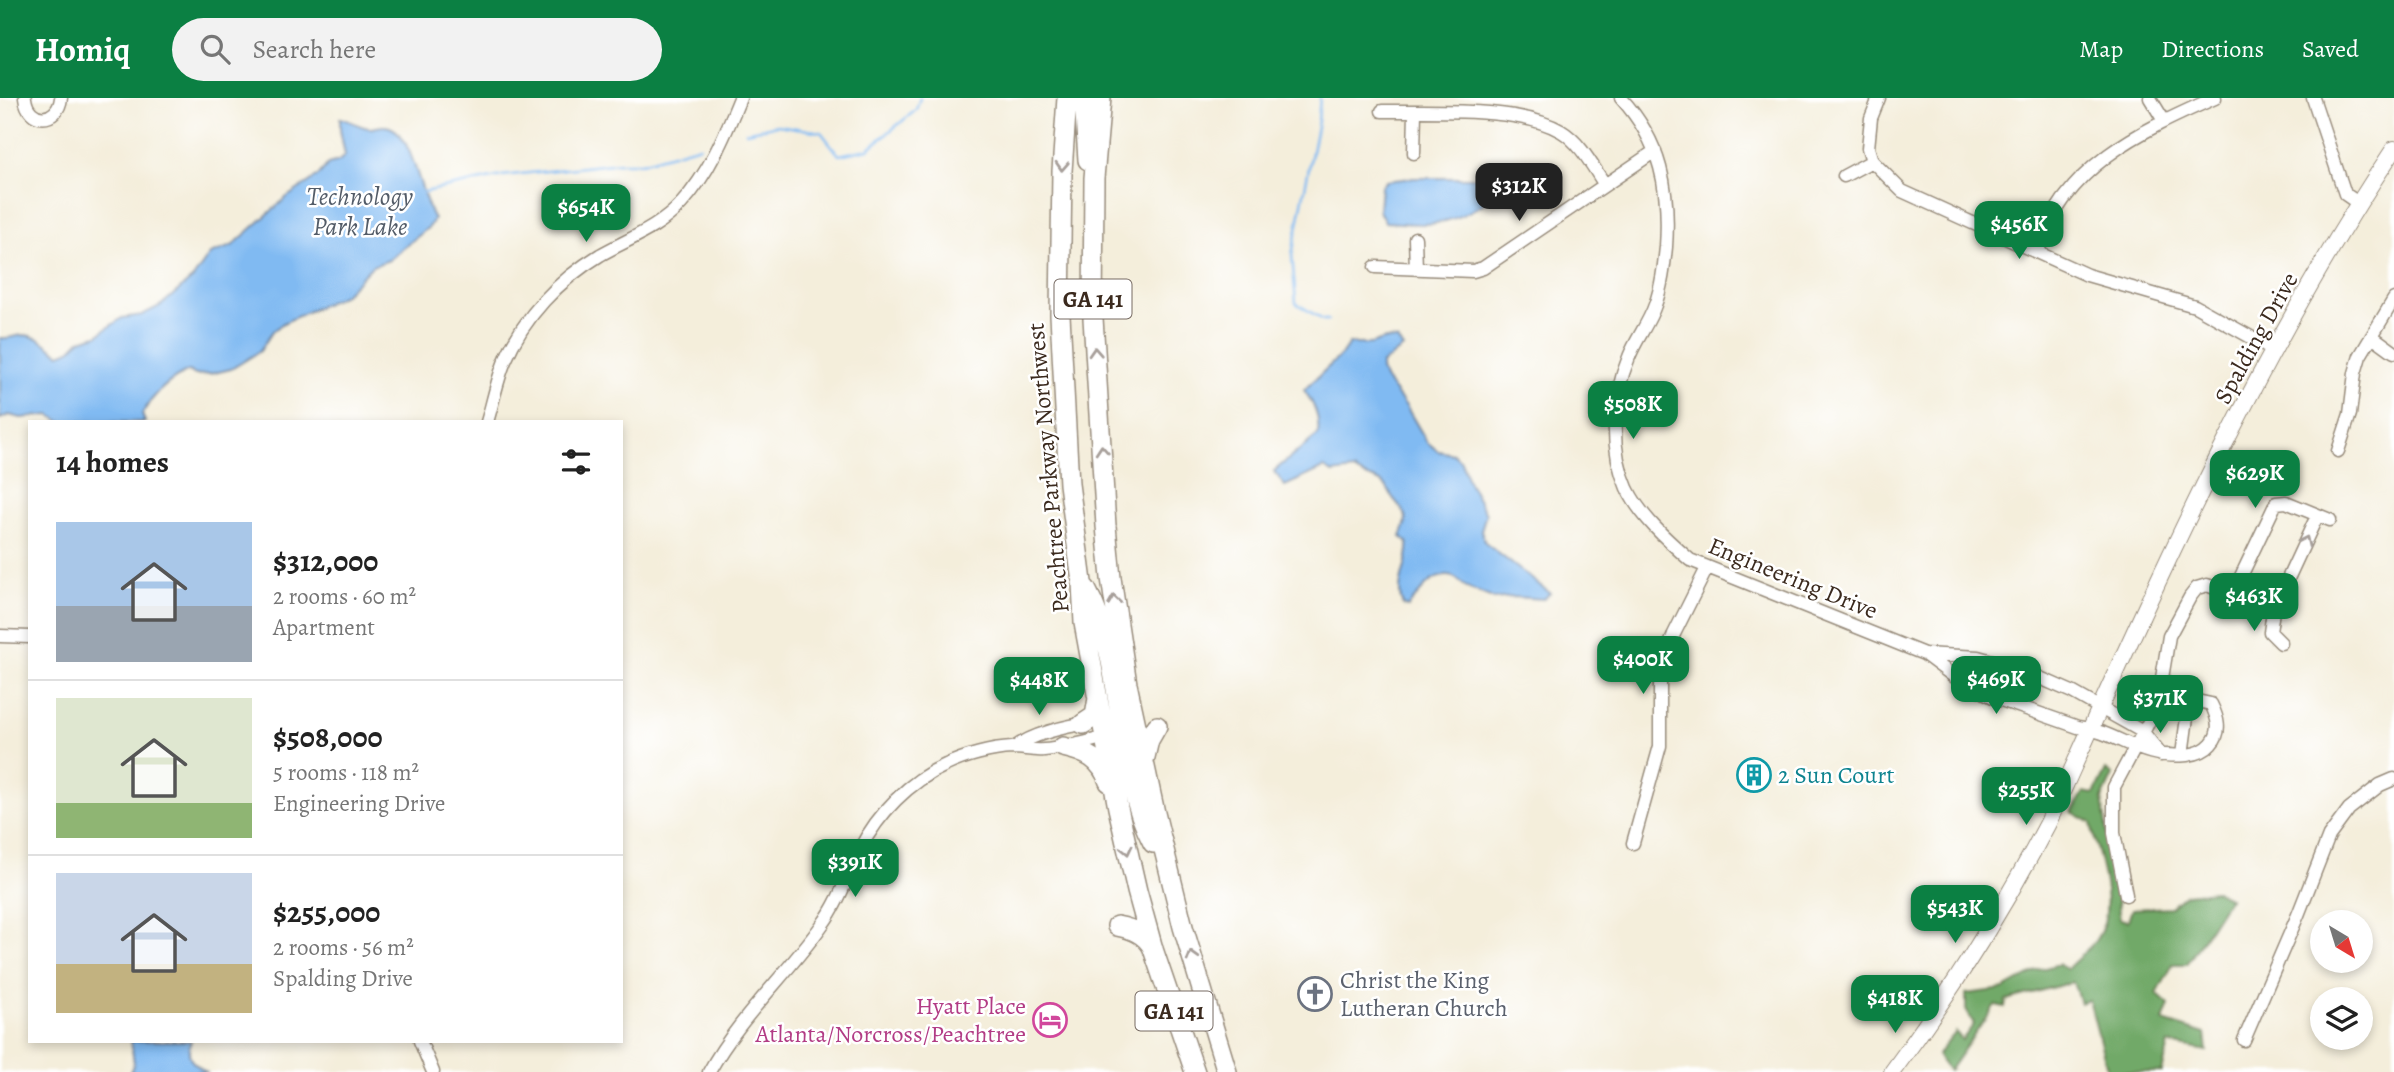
<!DOCTYPE html>
<html lang="en">
<head>
<meta charset="utf-8">
<style>
  body { margin:0; font-family:Alegreya,serif; background:#f2f2f2; color:#222; height:100vh; display:flex; flex-direction:column; font-size:26px; white-space:nowrap }
  * { box-sizing:border-box; margin:0 }
  p { font-size:23px; color:#767676 }
  .icon { flex:none; width:38px; height:38px; fill:none; stroke:currentColor; stroke-width:2; stroke-linecap:round; stroke-linejoin:round }
  .map { position:relative; flex:1; overflow:hidden }
  .details { position:absolute; left:28px; top:322px; width:595px; height:623px; display:flex; flex-direction:column; background:#fff; border-radius:0px; box-shadow:0 4px 10px #0003 }
  .details>* { flex:none }
  .needle { width:46px; rotate:142deg }
  .fabs { position:absolute; left:2310px; top:812px; display:grid; gap:14px }
  .fabs a { display:grid; place-items:center; width:63px; height:63px; border-radius:50%; background:#fff; box-shadow:0 4px 10px #0003; font-size:35px }
  .price { position:absolute; translate:-50% -60px; padding:0 16px; border-radius:14px; background:#0b8043; color:#fff; font-size:23px; line-height:46px; filter:drop-shadow(0 2px 4px #0008) }
  .price::after { content:''; position:absolute; left:50%; top:42px; width:21px; height:16px; margin-left:-10px; background:inherit; clip-path:polygon(0 0,100% 0,50% 100%) }
  .price.active { background:#222; color:#fff }
  ul { padding:0; list-style:none }
  li { display:flex; align-items:center; gap:21px; height:175px; padding:0 28px }
  li+li { border-top:2px solid #e0e0e0 }
  li span { display:grid; place-items:center; flex:none; width:196px; height:140px; border-radius:0px; color:#555 }
  li>.icon { margin-inline-start:auto }
  span .icon { width:84px; height:84px; fill:#fffc; stroke-width:1 }
  li b { font-size:30px }
  h2 { display:flex; justify-content:space-between; align-items:center; height:84px; padding:0 28px; font-size:30px }
  header { display:flex; align-items:center; gap:42px; box-sizing:border-box; height:98px; padding:0 35px; background:#0b8043; color:#fff }
  header strong { font-size:33px }
  nav { display:flex; gap:38px; margin-inline-start:auto; font-size:24px }
  .search { width:490px; height:63px; background:#f2f2f2; display:flex; align-items:center; gap:18px; box-sizing:border-box; padding:0 24px; border-radius:38px; color:#767676; font-size:26px }
  .map>svg:first-child { display:block }
</style>
</head>
<body>
<header>
<strong>Homiq</strong>
<div class="search"><svg class="icon" aria-label="search" viewBox="0 0 24 24"><circle cx="10" cy="10" r="6"/><path d="M15 15l6 6"/></svg>Search here</div>
<nav><a>Map</a><a>Directions</a><a>Saved</a></nav>
</header>
<div class="map">
<svg width="2394" height="974" viewBox="0 0 2394 974">
  <rect width="100%" height="100%" fill="#fff"/>
  <filter id="ink" filterUnits="userSpaceOnUse"><feTurbulence type="fractalNoise" baseFrequency=".0143" numOctaves="2"/><feDisplacementMap in="SourceGraphic" scale="14" xChannelSelector="R" yChannelSelector="G"/><feConvolveMatrix kernelMatrix="1 2 1 2 8 2 1 2 1" color-interpolation-filters="sRGB"/></filter>
  <filter id="wash" filterUnits="userSpaceOnUse"><feTurbulence type="fractalNoise" baseFrequency=".00686" numOctaves="4" result="noise"/><feDisplacementMap in="SourceGraphic" scale="28" xChannelSelector="R" yChannelSelector="G"/><feGaussianBlur stdDeviation="1.57" result="paint"/><feColorMatrix in="noise" values="0 0 0 0 0 0 0 0 0 0 0 0 0 0 0 0 0 1.4 0 .05"/><feComposite in="paint" operator="in"/></filter>
  <g filter="url(#wash)">
    <rect width="100%" height="100%" fill="#f4eedb"/>
    <path fill="#71a967" stroke="#566a42" stroke-width="2" d="M2106 672 2113 677 2102 701 2120 821 2128 823 2132 811 2171 809 2186 796 2216 793 2229 800 2187 866H2173L2157 896 2169 907 2163 923 2205 936 2207 953 2169 946 2162 974H2108L2089 902 2080 905 2073 884 2006 902 2005 909 1995 907 1949 973 1937 957 1956 934 1962 942 1974 926 1966 912V896L2004 891 2038 872 2059 866 2067 871C2076 862 2087 853 2095 843 2120 810 2098 761 2091 725L2072 714 2084 694 2094 696Z"/>
    <path fill="#80baf2" stroke="#5e7288" stroke-width="2" d="M340 20C351 22 360 30 371 30 379 29 384 26 392 30 413 40 421 100 434 121L430 128 389 162 372 168 344 197 283 225 272 234 260 253 246 262 231 271 210 276 195 277 189 273C168 282 153 297 142 316L145 324H62L50 317 21 320 9 317 0 321V240C9 241 15 238 23 237 39 237 48 249 60 256L70 252 80 242 97 237 122 220 142 217 160 208 193 180 210 156 232 148 287 99 318 78 328 66 339 63 345 57 340 32Z
      M1412 80H1493L1501 84 1503 90C1495 99 1487 103 1476 110 1441 130 1424 127 1385 124L1379 113 1381 88 1386 83Z
      M1386 241 1397 242 1403 250 1381 266V272L1386 282 1406 308 1427 344 1438 353 1453 356 1461 363 1468 383 1486 416 1481 432 1485 445 1550 495 1544 501 1513 499 1494 501C1485 496 1476 494 1467 489 1462 487 1459 481 1453 479 1433 473 1419 495 1408 509L1403 507C1393 487 1411 464 1408 444L1401 439C1410 418 1406 416 1393 400 1390 396 1388 389 1384 386 1375 380 1363 379 1354 372L1333 375 1324 370 1285 388 1274 373 1318 337C1320 318 1315 308 1304 292L1342 256 1349 246H1371Z
      M131 943H191C185 960 192 965 206 974H130L134 965Z"/>
    <g fill="none" stroke-linecap="round" stroke-linejoin="round">
      <path stroke="#80baf2" stroke-width="2.5" d="M1320 0 1318 23 1292 157 1296 205 1323 222H1328
        M746 34 778 27 821 34 839 57 868 51 916 12 920 0
        M424 94 502 78 620 65H641L700 48"/>
    </g>
  </g>
  <g filter="url(#ink)">
    <g fill="none" stroke-linecap="round" stroke-linejoin="round">
      <g stroke="#988c7c" stroke-width="15">
        <path id="minor" d="M25 0C28 26 58 26 61 0
          M1621 0C1661 44 1670 91 1666 149 1664 168 1662 188 1655 207 1649 225 1636 241 1629 259 1612 300 1609 349 1627 390 1640 418 1667 442 1690 462L1924 556 1956 580 1995 600 2078 629C2120 634 2138 662 2187 657 2196 656 2205 653 2211 646 2222 634 2218 620 2211 606L2197 603 2188 612 2182 657
          M1879 0 1871 20 1868 50 1872 63 1902 93 2087 177 2195 208 2274 252
          M2150 0 2164 23
          M2313 0 2345 96 2358 105
          M1382 13C1432 14 1518 8 1561 33 1580 44 1593 69 1605 87
          M1414 55 1415 14
          M1844 78 1872 63
          M1415 140 1416 171
          M2038 153C2063 69 2140 33 2215 0
          M1375 169 1473 173 1483 170 1655 53
          M2372 238 2394 254
          M487 324C493 304 497 282 505 263 524 218 559 182 600 157 628 141 658 131 681 106 708 77 725 37 740 0
          M2338 353 2350 316 2355 275 2360 258 2394 201
          M2233 495 2276 405 2286 404 2330 422
          M0 538 30 539
          M2281 545 2270 534 2273 513 2317 418
          M1924 556 1978 559 2017 570 2072 594 2143 634 2161 657
          M1014 650C1032 636 1066 628 1089 625
          M1633 745 1660 648V574L1674 536 1707 470
          M2126 797 2114 735V689L2153 616 2158 604 2169 538 2190 499 2197 490 2207 487 2273 513
          M2244 942 2298 817 2329 738 2349 711 2380 687 2394 681
          M420 943 433 974
          M709 974C739 919 786 878 822 827 839 804 848 777 860 751 878 716 909 683 946 667 965 658 991 651 1012 650 1023 650 1033 653 1044 652 1067 650 1089 643 1111 638"/>
      </g>
      <g stroke="#988c7c" stroke-width="18">
        <path id="major" d="M1892 974C1950 896 2003 811 2048 725 2152 495 2253 262 2394 51"/>
      </g>
      <g stroke="#988c7c" stroke-width="22">
        <path id="highway" d="M1067 0 1062 73 1060 217 1069 386 1082 484 1084 525 1118 710 1137 793 1153 851 1195 974
          M1084 0 1088 62
          M1101 0 1094 80 1093 220 1106 428 1111 480 1127 586 1155 715 1183 829 1227 974
          M1086 491C1128 567 1113 670 1153 745
          M1083 626 1095 618 1098 600
          M1063 649C1086 654 1101 661 1109 684
          M1145 659 1149 642 1157 628
          M1117 828C1132 831 1145 835 1153 850"/>
      </g>
      <use href="#minor" stroke="#fff" stroke-width="12"/>
      <use href="#major" stroke="#fff" stroke-width="16"/>
      <use href="#highway" stroke="#fff" stroke-width="19"/>
    </g>
    <defs><path id="oneway-chevron" d="M-2-3.5L2.5 0L-2 3.5" fill="none" stroke-width="1.6" stroke-linecap="round" stroke-linejoin="round" transform="scale(1.75)"/></defs>
    <g stroke="#a79f9a">
      <use href="#oneway-chevron" transform="translate(1062 68) rotate(93)"/>
      <use href="#oneway-chevron" transform="translate(1095 254) rotate(-93)"/>
      <use href="#oneway-chevron" transform="translate(1102 352) rotate(-94)"/>
      <use href="#oneway-chevron" transform="translate(2305 443) rotate(-65)"/>
      <use href="#oneway-chevron" transform="translate(1114 502) rotate(-98)"/>
      <use href="#oneway-chevron" transform="translate(1127 752) rotate(77)"/>
      <use href="#oneway-chevron" transform="translate(1192 858) rotate(-106)"/>
    </g>
  </g>
  <defs>
    <g id="building-ring" transform="scale(1.75)"><circle r="9.5" fill="#fff" stroke="#0f9aa8" stroke-width="1.5"/><path d="M-4-6H4V6H1V3H-1V6H-4ZM-2.5-4.3h1.7v1.8h-1.7ZM.8-4.3h1.7v1.8H.8ZM-2.5-1h1.7V.8h-1.7ZM.8-1h1.7V.8H.8Z" fill="#0f9aa8"/></g>
    <g id="church-ring" transform="scale(1.75)"><circle r="9.5" fill="#fff" stroke="#6b7280" stroke-width="1.5"/><path d="M-1.2-6h2.4v3.5h3.3v2.4h-3.3V6h-2.4V-.1h-3.3v-2.4h3.3Z" fill="#6b7280"/></g>
    <g id="hotel-ring" transform="scale(1.75)"><circle r="9.5" fill="#fff" stroke="#d1479c" stroke-width="1.5"/><path d="M-6-4.5h1.5V1H6V5H4.5V3h-9V5H-6ZM-4 0a1.8 1.8 0 1 1 3.6 0ZM.5 0V-2.5h3Q6-2.5 6 0Z" fill="#d1479c"/></g>
  </defs>
  <g fill-rule="evenodd">
    <use href="#building-ring" x="1754" y="677"/>
    <use href="#church-ring" x="1315" y="896"/>
    <use href="#hotel-ring" x="1050" y="922"/>
  </g>
  <g text-anchor="middle" dominant-baseline="central" stroke-width="5" stroke-linejoin="round" paint-order="stroke">
    <g fill="#fff" stroke="#766a62" stroke-width="2">
      <rect x="1054.5" y="181.5" width="77" height="39" rx="5"/>
      <rect x="1135.5" y="893.5" width="77" height="39" rx="5"/>
    </g>
    <g font-size="23" font-weight="bold" fill="#3b2a1e">
      <text x="1093" y="201">GA 141</text>
      <text x="1174" y="913">GA 141</text>
    </g>
    <g font-size="24" fill="#3b2a1e" stroke="#fff">
      <text transform="translate(2256 240) rotate(-61)">Spalding Drive</text>
      <text transform="translate(1048 370) rotate(-95)">Peachtree Parkway Northwest</text>
      <text transform="translate(1793 480) rotate(22)">Engineering Drive</text>
    </g>
    <g font-size="24" fill="#0d838f" stroke="#fff" text-anchor="start">
      <text x="1778" y="677">2 Sun Court</text>
    </g>
    <g font-size="24" fill="#5b616d" stroke="#fff" text-anchor="start">
      <text x="1340" y="882">Christ the King<tspan x="1340" dy="28">Lutheran Church</tspan></text>
    </g>
    <g font-size="24" fill="#b23c85" stroke="#fff" text-anchor="end">
      <text x="1026" y="908">Hyatt Place<tspan x="1026" dy="28">Atlanta/Norcross/Peachtree</tspan></text>
    </g>
    <g font-size="26" font-style="italic" fill="#535c68" stroke="#fff">
      <text x="360" y="98">Technology<tspan x="360" dy="30">Park Lake</tspan></text>
    </g>
  </g>
</svg>
<div class="fabs">
<a><svg class="needle" viewBox="-14 -14 28 28"><path d="M0-13l5 13h-10z" fill="#e53935"/><path d="M0 13l5-13h-10z" fill="#767676"/></svg></a>
<a><svg class="icon" aria-label="layers" viewBox="0 0 24 24"><path d="M12 4l9 5-9 5-9-5zM3 14l9 5 9-5"/></svg></a>
</div>
<b class="price active" style="left:1519px;top:125px">$312K</b>
<b class="price" style="left:586px;top:146px">$654K</b>
<b class="price" style="left:2019px;top:163px">$456K</b>
<b class="price" style="left:1633px;top:343px">$508K</b>
<b class="price" style="left:2255px;top:412px">$629K</b>
<b class="price" style="left:2254px;top:535px">$463K</b>
<b class="price" style="left:1643px;top:598px">$400K</b>
<b class="price" style="left:1996px;top:618px">$469K</b>
<b class="price" style="left:1039px;top:619px">$448K</b>
<b class="price" style="left:2160px;top:637px">$371K</b>
<b class="price" style="left:2026px;top:729px">$255K</b>
<b class="price" style="left:855px;top:801px">$391K</b>
<b class="price" style="left:1955px;top:847px">$543K</b>
<b class="price" style="left:1895px;top:937px">$418K</b>
<section class="details">
<h2>14 homes<svg class="icon" aria-label="filters" viewBox="0 0 24 24"><path d="M4 7h16M4 17h16"/><circle cx="9" cy="7" r="2"/><circle cx="15" cy="17" r="2"/></svg></h2>
<ul>
<li><span style="background:linear-gradient(#a9c7e8 60%,#9aa5b1 0)"><svg class="icon" aria-label="home" viewBox="0 0 24 24"><path d="M3 11l9-7 9 7M6 9v11h12V9"/></svg></span><div><b>$312,000</b><p>2 rooms · 60 m²</p><p>Apartment</p></div></li>
<li><span style="background:linear-gradient(#dfe7d0 75%,#8fb573 0)"><svg class="icon" aria-label="home" viewBox="0 0 24 24"><path d="M3 11l9-7 9 7M6 9v11h12V9"/></svg></span><div><b>$508,000</b><p>5 rooms · 118 m²</p><p>Engineering Drive</p></div></li>
<li><span style="background:linear-gradient(#c9d6e8 65%,#c2b280 0)"><svg class="icon" aria-label="home" viewBox="0 0 24 24"><path d="M3 11l9-7 9 7M6 9v11h12V9"/></svg></span><div><b>$255,000</b><p>2 rooms · 56 m²</p><p>Spalding Drive</p></div></li>
</ul>
</section>
</div>
</body>
</html>
